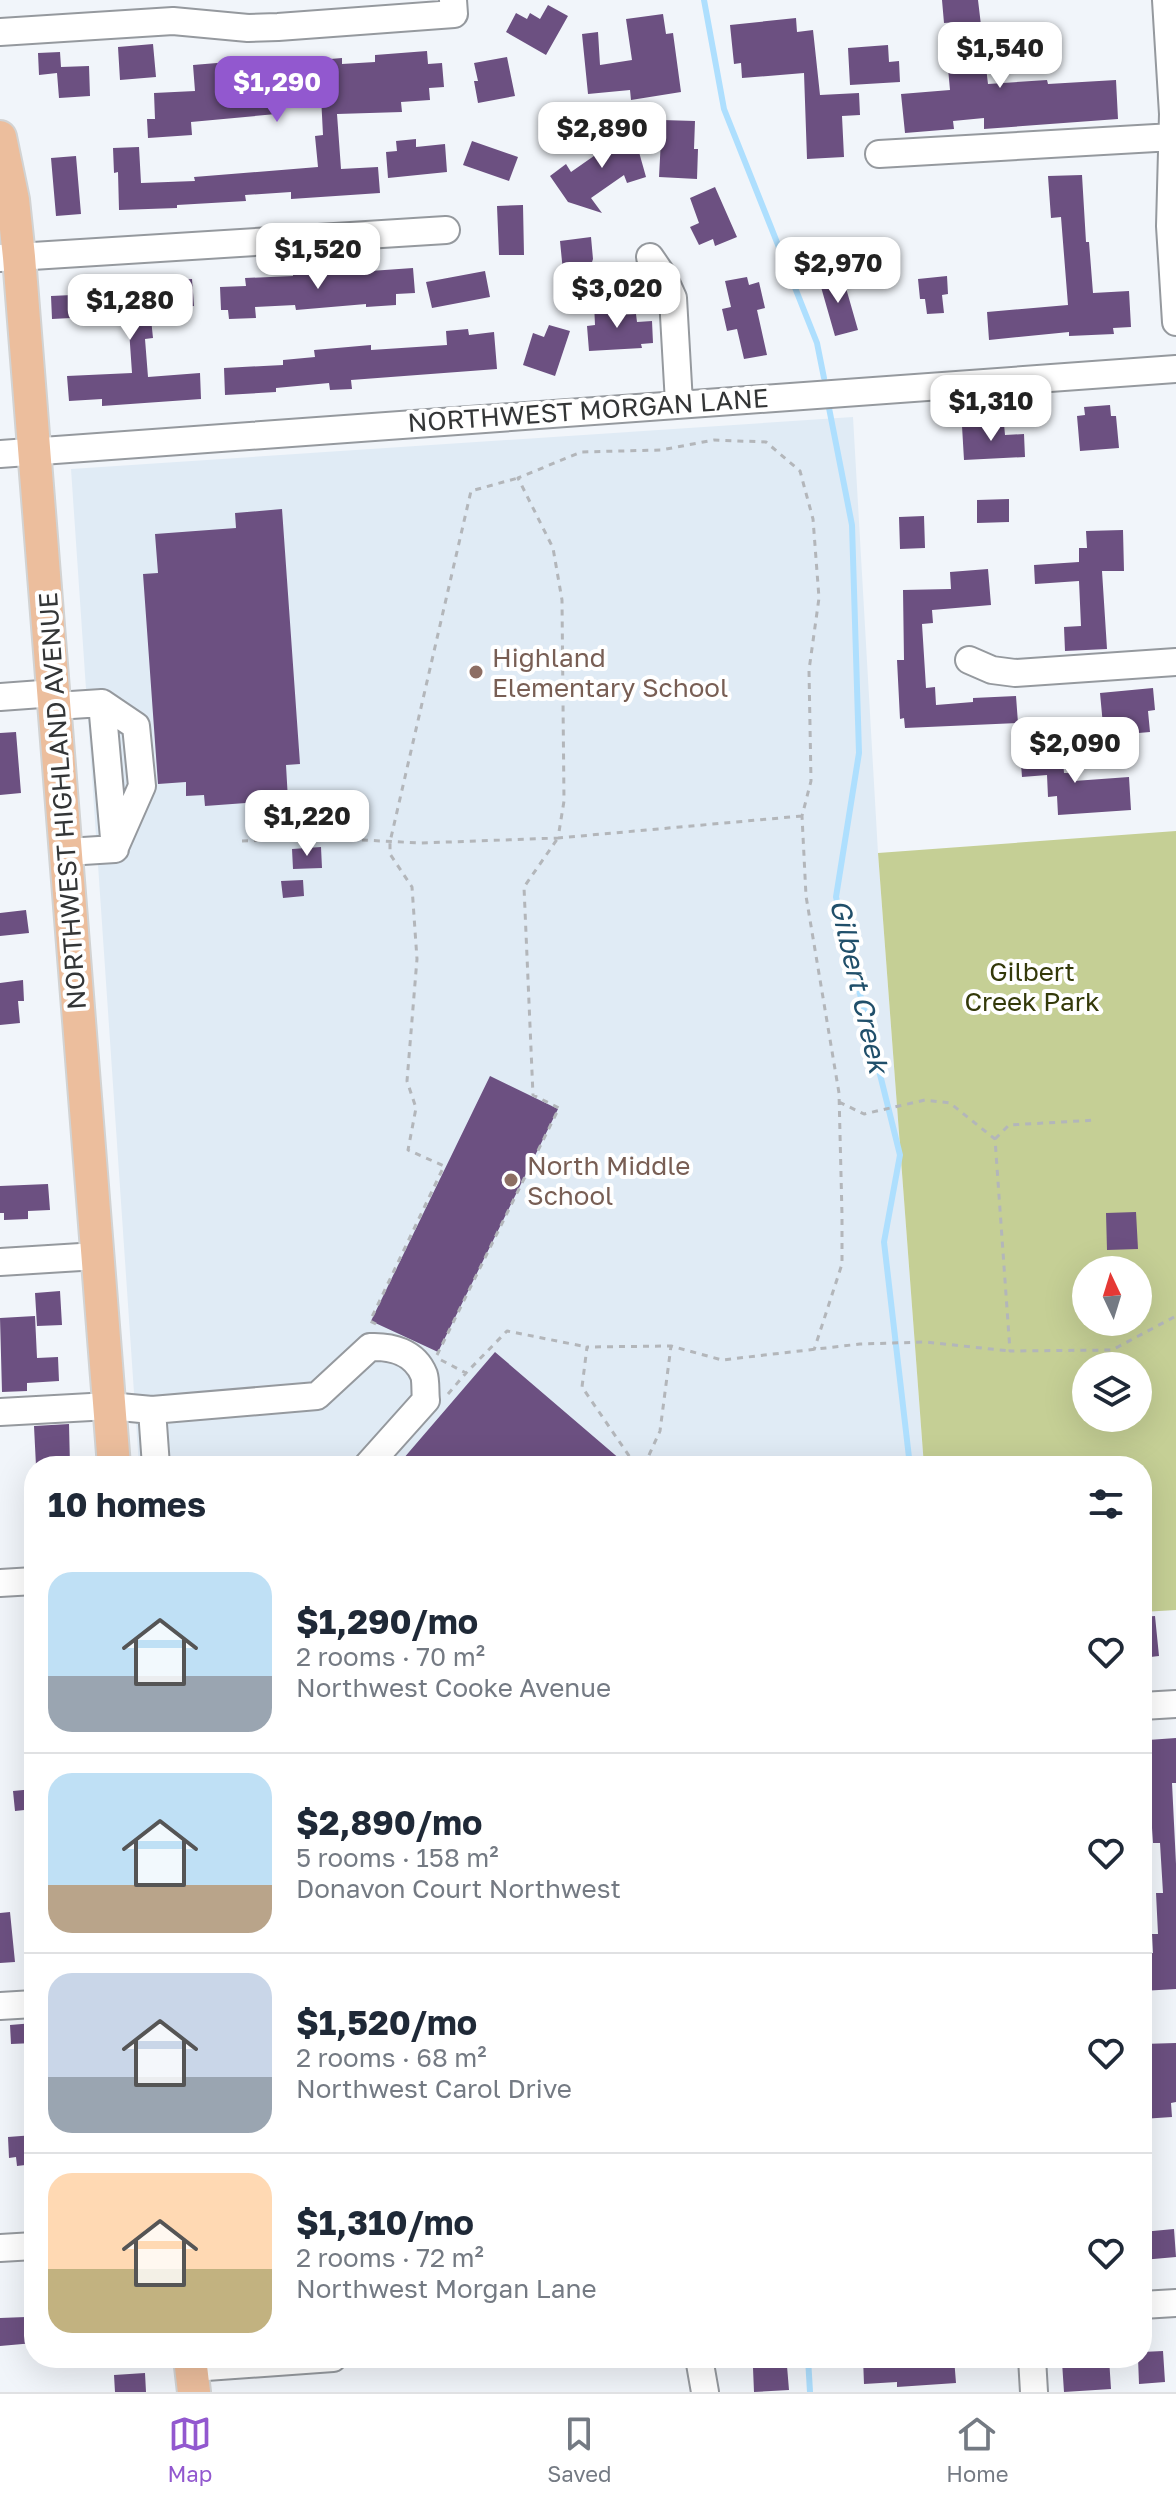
<!DOCTYPE html>
<html lang="en">
<head>
<meta charset="utf-8">
<style>
  body { margin:0; font-family:"Golos Text",sans-serif; background:#f2f2f3; color:#1f2937; height:100vh; display:flex; flex-direction:column; font-size:30px; white-space:nowrap }
  * { box-sizing:border-box; margin:0 }
  p { font-size:26px; color:#747a83 }
  .icon { flex:none; width:44px; height:44px; fill:none; stroke:currentColor; stroke-width:2; stroke-linecap:round; stroke-linejoin:round }
  .map { position:relative; flex:1; overflow:hidden }
  .details { position:absolute; left:24px; top:1456px; width:1128px; height:912px; display:flex; flex-direction:column; background:#fff; border-radius:32px; box-shadow:0 8px 32px #0002 }
  .details>* { flex:none }
  .needle { width:52px; rotate:356deg }
  .tools { position:absolute; left:1072px; top:1256px; display:grid; gap:16px }
  .tools a { display:grid; place-items:center; width:80px; height:80px; border-radius:50%; background:#fff; box-shadow:0 8px 32px #0002; font-size:40px }
  .price { position:absolute; translate:-50% -68px; padding:0 18px; border-radius:16px; background:#fff; color:#222; font-size:26px; line-height:52px; filter:drop-shadow(0 2px 4px #0008) }
  .price::after { content:''; position:absolute; left:50%; top:48px; width:24px; height:18px; margin-left:-12px; background:inherit; clip-path:polygon(0 0,100% 0,50% 100%) }
  .price.active { background:#9258cf; color:#fff }
  ul { padding:0; list-style:none }
  li { display:flex; align-items:center; gap:24px; height:200px; padding:0 24px }
  li+li { border-top:2px solid #e0e1e3 }
  li span { display:grid; place-items:center; flex:none; width:224px; height:160px; border-radius:24px; color:#555 }
  li>.icon { margin-inline-start:auto }
  span .icon { width:96px; height:96px; fill:#fffc; stroke-width:1 }
  li b { font-size:34px }
  h2 { display:flex; justify-content:space-between; align-items:center; height:96px; padding:0 24px; font-size:34px }
  .menu { display:flex; justify-content:space-around; align-items:center; height:112px; border-top:2px solid #e0e1e3; background:#fff; font-size:22px; color:#747a83 }
  .menu a { display:grid; justify-items:center; gap:4px }
  .menu .active { color:#9258cf }
  .map>svg:first-child { display:block }
</style>
</head>
<body>
<div class="map">
<svg width="1176" height="2392" viewBox="0 0 1176 2392">
  <rect width="100%" height="100%" fill="#f1f5fa"/>
  <path fill="#e0ebf5" d="M853 417 878 853 924 1466H139L71 469Z"/>
  <path fill="#c5cf95" fill-rule="evenodd" d="M1176 831V1610L1142 1612V1466H924L878 853ZM1086 1270H1138V1322H1086ZM1086 1366H1138V1418H1086Z"/>
  <g fill="none" stroke-linecap="round" stroke-linejoin="round">
    <path stroke="#aedffe" stroke-width="6" d="M704 0 724 109 817 343 824 378
      M829 408 852 525 859 753 836 897 900 1155 884 1242 910 1466
      M808 2358 810 2392"/>
  </g>
  <path fill="#6c5081" d="M942 0H978L988 84 1047 80 1048 84 1116 80 1118 119 984 129V118L953 121 954 129 905 133 901 94 950 90 947 57 960 56 957 22 944 23Z
    M548 5 568 16 546 55 506 32 516 13 527 19 530 13 540 19Z
    M663 14 666 34 673 33 681 92 631 100 630 90 588 94 582 34 598 32 600 65 632 60 626 19Z
    M796 18 797 32 813 30 820 95 859 93 860 115 842 116 844 157 807 159 804 73 742 78 741 63 734 64 730 25Z
    M1049 36 1051 56 1034 57 1032 38Z
    M153 44 156 77 120 80 118 47Z
    M888 45 889 62 899 61 900 82 850 85 848 48Z
    M427 51 428 64 442 63 444 87 429 88 430 100 401 102 402 112 337 114 341 169 378 167 380 193 291 199V192L245 195 246 201 177 205V208L119 210 118 172 114 173 113 148 139 147 141 183 195 181 194 177 318 167 315 136 323 135 321 96 275 100 276 114 191 122 192 135 148 138 147 119H155L154 93 195 91 193 65 229 62 230 66 272 64 342 58V64L375 62V55Z
    M60 52 61 67 89 66 90 96 59 98 57 73 39 75 38 53Z
    M507 57 515 96 478 103 474 81H478L474 63Z
    M662 120 695 121 694 149H698L697 179 659 177Z
    M632 127 646 177 627 183 624 175 591 198 602 213 568 202 550 176 566 164 571 172 601 151 598 141 614 137 612 132Z
    M416 139V147L445 144 447 172 388 178 386 152 397 151 396 141Z
    M472 141 518 157 509 181 463 165Z
    M76 156 81 214 56 216 51 158Z
    M1082 175 1086 242H1089L1093 293 1129 291 1131 327 1113 328 1114 334 1069 336V332L989 340 987 312 1068 305 1061 217 1051 218 1048 176Z
    M715 187 737 237 715 246 713 239 699 245 690 227 699 223 690 198Z
    M523 205 524 255H499L497 206Z
    M591 237 593 259 583 290 565 292 560 241Z
    M342 268V273L413 268 415 293 396 294V305L366 307V304L296 310 295 305 255 307 256 318 229 319 228 310H221L220 287 246 286 245 278 293 276V272Z
    M485 271 490 297 432 308 426 282Z
    M842 274 858 330 835 336 819 280Z
    M947 276 948 294 942 295 944 313 927 314 925 299H920L918 279Z
    M747 277 749 285 759 282 765 308 757 310 767 355 744 359 737 329 727 331 722 309 731 307 725 281Z
    M192 279 194 306 150 309 153 338 145 339 148 377 200 373 201 399 102 406V399L69 401 67 376 132 373 128 315 52 319 51 296 93 294V286Z
    M620 302V315L636 314 637 322 652 321 653 343 641 344 642 348 589 351 587 326 595 325 594 303Z
    M549 325 570 331 555 376 523 365 533 333 544 337Z
    M468 329 469 335 494 332 497 369 351 380 352 389 330 390 329 383 276 388V392L225 395 224 368 283 365V360L315 357 314 350 371 345V350L447 345 446 331Z
    M1110 405 1111 416H1116L1119 448 1080 451 1077 416 1085 415 1084 407Z
    M1004 424 1005 435 1024 434 1025 457 964 460 962 426Z
    M1009 499V522L977 523V500Z
    M282 509 300 764 286 765 288 800 205 806 204 795 186 796V782L158 784 143 574 158 573 155 534 236 528 235 513Z
    M924 516 925 548 900 549 899 517Z
    M1123 530 1124 571H1102L1107 649 1065 651 1064 627 1081 626 1079 581 1035 584 1034 565 1079 562V548H1087L1086 531Z
    M988 569 991 605 932 610 933 623 922 624 926 688 935 687 936 705 973 702V698L1016 696 1018 723 905 728 904 718 900 719 897 660H904L903 590 951 589 950 572Z
    M1153 688 1155 710 1148 711 1150 732 1104 736 1100 693Z
    M16 732 21 793 0 795V733Z
    M1062 747 1064 773H1073L1074 781 1129 777 1131 810 1058 815 1057 796 1048 797 1047 775 1022 777 1020 750Z
    M321 847 322 868 293 869 292 849Z
    M303 880 304 896 283 898 281 881Z
    M26 910 29 933 0 936V913Z
    M23 980 24 1001H18L20 1023 0 1025V983Z
    M490 1076 558 1109 438 1352 371 1321Z
    M48 1184 50 1210 28 1211V1219L4 1220V1213H0V1186Z
    M1136 1212 1138 1249 1107 1250 1106 1213Z
    M60 1291 62 1325 37 1326 35 1293Z
    M35 1316 37 1358 58 1357 59 1381 27 1383V1391L2 1392 0 1318Z
    M495 1352 628 1466H397Z
    M69 1424 70 1466H36L34 1426Z
    M1155 1616 1159 1656 1142 1658V1617Z
    M1176 1738V1783H1172L1176 1864V1989L1142 1991V1954L1153 1953 1152 1934H1158L1156 1893H1163L1160 1843H1153L1152 1828 1142 1829V1764H1149L1148 1740Z
    M34 1789V1809L15 1811 13 1791Z
    M10 1912 15 1962 0 1963V1913Z
    M34 2023V2043L11 2044 10 2025Z
    M1176 2043V2102L1171 2103 1172 2117 1142 2119V2044Z
    M34 2135V2164L17 2166 16 2157 9 2158 8 2137Z
    M1174 2229 1176 2257 1142 2260V2232Z
    M26 2317V2328L34 2327V2343L0 2346V2318Z
    M1163 2351 1165 2382 1139 2384 1138 2358H1142V2352Z
    M863 2358H887L888 2361 954 2358 956 2383 897 2387V2382L864 2384Z
    M1081 2358H1109L1111 2389 1064 2392 1062 2362 1082 2361Z
    M787 2366 789 2390 754 2392 753 2368Z
    M145 2373 146 2392H115L114 2375Z"/>
  <g fill="none" stroke-linecap="round" stroke-linejoin="round">
    <g stroke="#95999e" stroke-width="30">
      <path id="minor" d="M1166 0 1173 114 1170 226 1176 322
        M0 32 173 21 248 28 278 27 454 14 453 0
        M879 154 1173 137
        M650 257 663 276 673 298 679 403
        M0 258 446 230
        M0 454 1176 369
        M969 660 992 670 1015 673 1176 662
        M0 697 55 693
        M102 703 136 726 142 786 116 845
        M56 706 102 703 115 849 67 852
        M0 1262 97 1256
        M152 1410 317 1396 370 1347C391 1346 415 1352 424 1375 426 1381 425 1393 426 1400L367 1466
        M0 1412 109 1406 152 1410 156 1466
        M0 1583 34 1581
        M1142 1706 1176 1704
        M0 2006 34 2004
        M0 2248 34 2246
        M1142 2305 1176 2303
        M699 2358 705 2392
        M1032 2358 1034 2392
        M192 2368 333 2358"/>
    </g>
    <g stroke="#d2d3d3" stroke-width="36">
      <path id="major" d="M0 137 13 200 19 257 114 1466
        M190 2358 194 2392"/>
    </g>
    <path stroke="#b3b6ba" stroke-width="3" stroke-dasharray="6 6" stroke-linecap="butt" d="M802 816 558 838 564 801 562 600 553 548 518 478 581 452 661 450 714 440 766 442 800 471 813 519 819 598 809 670 811 781 802 816 806 896 839 1093 842 1215V1264L814 1350
      M242 841 323 838 421 843 558 838
      M839 1102 864 1114 925 1100 950 1103 995 1139 1010 1351 1112 1350 1176 1316
      M995 1139 1009 1125 1097 1120
      M376 1324 370 1321 444 1166 408 1150 416 1108 407 1081 417 959 412 887 390 854V842L471 491 518 478
      M437 1355 559 1108 533 1095 524 887 558 838
      M441 1360 466 1373 507 1331 587 1347
      M448 1394 466 1373
      M636 1466 582 1387 587 1347 671 1346 722 1360 860 1344 925 1342 1010 1351
      M644 1466 660 1431 671 1346"/>
    <use href="#minor" stroke="#fff" stroke-width="26"/>
    <use href="#major" stroke="#ecbe9d" stroke-width="32"/>
  </g>
  <g fill="#8d6e63" stroke="#fff" stroke-width="3">
    <circle cx="476" cy="672" r="8"/>
    <circle cx="511" cy="1180" r="8"/>
  </g>
  <g text-anchor="middle" dominant-baseline="central" stroke-width="8" stroke-linejoin="round" paint-order="stroke">
    <g font-size="26" fill="#333536" stroke="#fff">
      <text transform="translate(588 410) rotate(-4)">NORTHWEST MORGAN LANE</text>
      <text transform="translate(62 801) rotate(-94)">NORTHWEST HIGHLAND AVENUE</text>
    </g>
    <g font-size="26" fill="#785e54" stroke="#fff" text-anchor="start">
      <text x="492" y="657">Highland<tspan x="492" dy="30">Elementary School</tspan></text>
      <text x="527" y="1165">North Middle<tspan x="527" dy="30">School</tspan></text>
    </g>
    <g font-size="26" fill="#333909" stroke="#fff">
      <text x="1032" y="971">Gilbert<tspan x="1032" dy="30">Creek Park</tspan></text>
    </g>
    <g font-size="28" font-style="italic" fill="#204f6a" stroke="#fff">
      <text transform="translate(860 986) rotate(77)">Gilbert Creek</text>
    </g>
  </g>
</svg>
<div class="tools">
<a><svg class="needle" viewBox="-14 -14 28 28"><path d="M0-13l5 13h-10z" fill="#e53935"/><path d="M0 13l5-13h-10z" fill="#747a83"/></svg></a>
<a><svg class="icon" aria-label="layers" viewBox="0 0 24 24"><path d="M12 4l9 5-9 5-9-5zM3 14l9 5 9-5"/></svg></a>
</div>
<b class="price" style="left:1000px;top:90px">$1,540</b>
<b class="price active" style="left:277px;top:124px">$1,290</b>
<b class="price" style="left:602px;top:170px">$2,890</b>
<b class="price" style="left:318px;top:291px">$1,520</b>
<b class="price" style="left:838px;top:305px">$2,970</b>
<b class="price" style="left:617px;top:330px">$3,020</b>
<b class="price" style="left:130px;top:342px">$1,280</b>
<b class="price" style="left:991px;top:443px">$1,310</b>
<b class="price" style="left:1075px;top:785px">$2,090</b>
<b class="price" style="left:307px;top:858px">$1,220</b>
<section class="details">
<h2>10 homes<svg class="icon" aria-label="filters" viewBox="0 0 24 24"><path d="M4 7h16M4 17h16"/><circle cx="9" cy="7" r="2"/><circle cx="15" cy="17" r="2"/></svg></h2>
<ul>
<li><span style="background:linear-gradient(#bfe0f5 65%,#9aa5b1 0)"><svg class="icon" aria-label="home" viewBox="0 0 24 24"><path d="M3 11l9-7 9 7M6 9v11h12V9"/></svg></span><div><b>$1,290/mo</b><p>2 rooms · 70 m²</p><p>Northwest Cooke Avenue</p></div><svg class="icon" aria-label="heart" viewBox="0 0 24 24"><path d="M12 20l-8-8c-3-5 5-10 8-4 3-6 11-1 8 4z"/></svg></li>
<li><span style="background:linear-gradient(#bfe0f5 70%,#b9a48a 0)"><svg class="icon" aria-label="home" viewBox="0 0 24 24"><path d="M3 11l9-7 9 7M6 9v11h12V9"/></svg></span><div><b>$2,890/mo</b><p>5 rooms · 158 m²</p><p>Donavon Court Northwest</p></div><svg class="icon" aria-label="heart" viewBox="0 0 24 24"><path d="M12 20l-8-8c-3-5 5-10 8-4 3-6 11-1 8 4z"/></svg></li>
<li><span style="background:linear-gradient(#c9d6e8 65%,#9aa5b1 0)"><svg class="icon" aria-label="home" viewBox="0 0 24 24"><path d="M3 11l9-7 9 7M6 9v11h12V9"/></svg></span><div><b>$1,520/mo</b><p>2 rooms · 68 m²</p><p>Northwest Carol Drive</p></div><svg class="icon" aria-label="heart" viewBox="0 0 24 24"><path d="M12 20l-8-8c-3-5 5-10 8-4 3-6 11-1 8 4z"/></svg></li>
<li><span style="background:linear-gradient(#ffd9b3 60%,#c2b280 0)"><svg class="icon" aria-label="home" viewBox="0 0 24 24"><path d="M3 11l9-7 9 7M6 9v11h12V9"/></svg></span><div><b>$1,310/mo</b><p>2 rooms · 72 m²</p><p>Northwest Morgan Lane</p></div><svg class="icon" aria-label="heart" viewBox="0 0 24 24"><path d="M12 20l-8-8c-3-5 5-10 8-4 3-6 11-1 8 4z"/></svg></li>
</ul>
</section>
</div>
<nav class="menu">
<a class="active"><svg class="icon" aria-label="map" viewBox="0 0 24 24"><path d="M3 6l6-2 6 2 6-2v14l-6 2-6-2-6 2zM9 4v14M15 6v14"/></svg>Map</a>
<a><svg class="icon" aria-label="saved" viewBox="0 0 24 24"><path d="M7 4h10v16l-5-4-5 4z"/></svg>Saved</a>
<a><svg class="icon" aria-label="home" viewBox="0 0 24 24"><path d="M3 11l9-7 9 7M6 9v11h12V9"/></svg>Home</a>
</nav>
</body>
</html>
